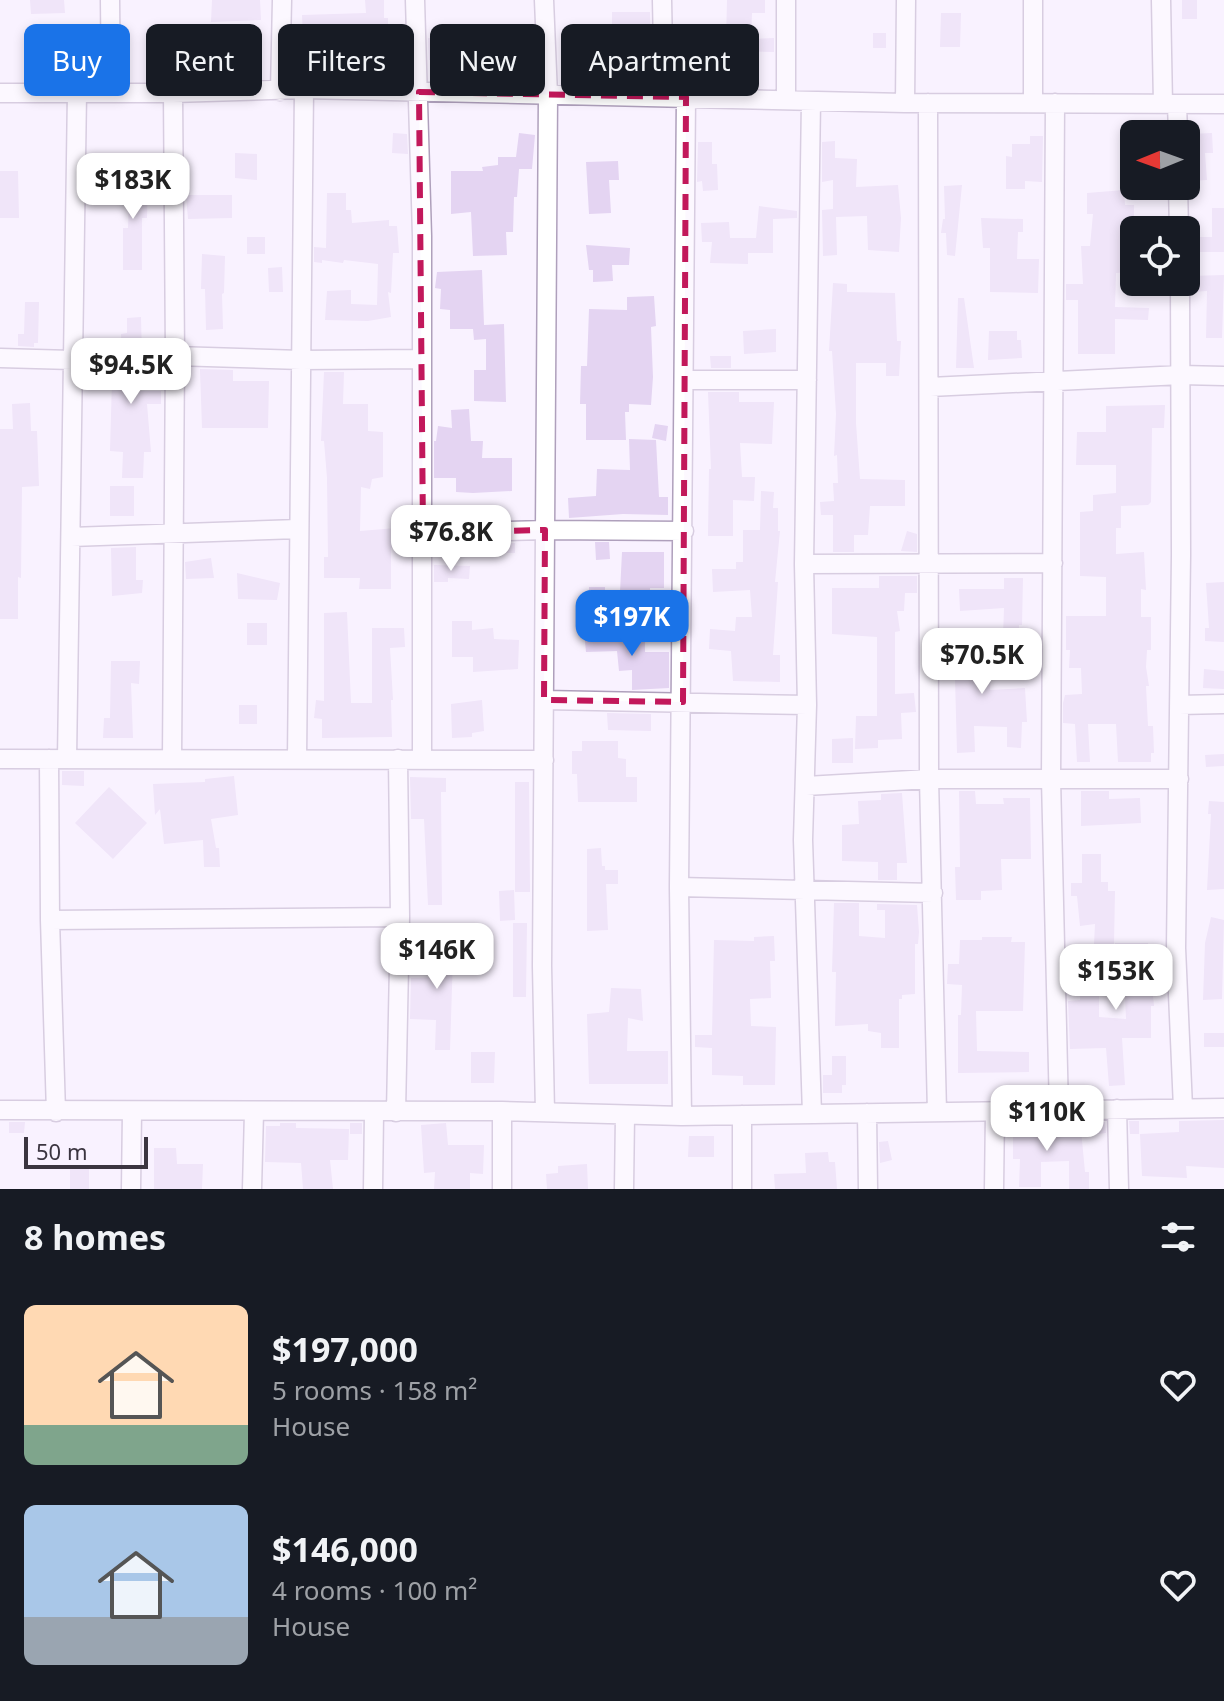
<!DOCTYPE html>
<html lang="en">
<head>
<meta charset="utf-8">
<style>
  body { margin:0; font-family:"Noto Sans",sans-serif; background:#242831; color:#f1f3f6; height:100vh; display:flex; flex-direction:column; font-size:30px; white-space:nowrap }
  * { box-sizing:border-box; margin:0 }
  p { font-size:26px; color:#9ea1a6 }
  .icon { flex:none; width:44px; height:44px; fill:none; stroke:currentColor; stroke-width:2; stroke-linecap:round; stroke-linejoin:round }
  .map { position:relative; height:1189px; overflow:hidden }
  .side { display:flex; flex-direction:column; background:#171b24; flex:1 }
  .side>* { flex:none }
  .guide { position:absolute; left:24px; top:24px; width:800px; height:72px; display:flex; gap:16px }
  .needle { width:52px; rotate:269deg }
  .buttons { position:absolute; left:1120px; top:120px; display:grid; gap:16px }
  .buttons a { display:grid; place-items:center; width:80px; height:80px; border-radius:12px; background:#171b24; box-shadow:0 4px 12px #0003; font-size:40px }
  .scale { position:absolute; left:24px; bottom:20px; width:124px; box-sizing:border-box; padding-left:8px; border:4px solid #3b3540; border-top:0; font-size:22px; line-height:28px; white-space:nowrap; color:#3b3540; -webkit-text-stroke:6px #f9f2ff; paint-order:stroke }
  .price { position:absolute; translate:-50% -68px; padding:0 18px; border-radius:16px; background:#fff; color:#222; font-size:26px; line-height:52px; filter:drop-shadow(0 2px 4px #0008) }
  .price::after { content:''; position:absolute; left:50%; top:48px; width:24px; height:18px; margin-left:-12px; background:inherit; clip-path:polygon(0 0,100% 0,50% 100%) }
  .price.active { background:#1a73e8; color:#fff }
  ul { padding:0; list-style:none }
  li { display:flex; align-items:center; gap:24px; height:200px; padding:0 24px }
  li span { display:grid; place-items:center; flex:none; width:224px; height:160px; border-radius:12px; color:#555 }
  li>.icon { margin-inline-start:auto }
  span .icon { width:96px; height:96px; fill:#fffc; stroke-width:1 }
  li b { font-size:34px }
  h2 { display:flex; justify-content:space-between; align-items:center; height:96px; padding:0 24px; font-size:34px }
  .tag { padding:0 28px; border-radius:12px; background:#171b24; box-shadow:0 4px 12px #0003; font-size:28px; line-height:72px }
  .tag.active { background:#1a73e8; color:#fff }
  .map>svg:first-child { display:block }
</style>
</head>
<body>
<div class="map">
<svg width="1224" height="1189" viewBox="0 0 1224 1189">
  <rect width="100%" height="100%" fill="#f9f2ff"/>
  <path fill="#e4d4f2" d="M30 0H64L65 13 31 14Z
    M212 0H260L261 20 211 22Z
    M365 0H384V18H388V29H393L392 51H369L367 34 323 36 324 56 304 57 302 15 366 13Z
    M727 0H765V13H752L751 39 774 38V52L723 51V41H726Z
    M1182 0H1197V19H1182Z
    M612 12H650L651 56H622L621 35H612Z
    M941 13H961L960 47H940Z
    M873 33H886V48H873Z
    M428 38 465 39 464 52H448L447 61 429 60Z
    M393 133 407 134 408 154 392 153Z
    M519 133 535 135 532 169H519L517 197H514L513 232H506L507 255 473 256 471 212 451 214V171H483L482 167 498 165V157H516Z
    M1212 133 1213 153H1205L1207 180 1190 181 1186 143 1190 134Z
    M1030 136H1043L1042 182 1025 181V189H1006V156L1012 157V144H1030Z
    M835 141V158L857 159 856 187 898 185 901 218 899 252 868 250 867 216 836 217 837 255 823 256 822 210 833 209V180L822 182V142Z
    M698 142H712V164H717L718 190 703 191 702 181 697 182Z
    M235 153 257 154V180L235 178Z
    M618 161 619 180H609L611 213 589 214 586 162Z
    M0 171H18L19 218H0Z
    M111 182H148L147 218H142V270H123V228H128L129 197 111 198Z
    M962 185 955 256 947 255 946 233H941L943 219H945L944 186Z
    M1124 190 1125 205H1134V266H1129V272L1116 273 1115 307 1149 308 1148 320 1115 319V354H1078V300H1066V284H1083L1081 246H1090L1093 214H1087V193Z
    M327 193H346V210H351L352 223 389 220V226H397L399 253H393L391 293 388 292 391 317 368 321 325 320 327 291 351 290V304L377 305 378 264 344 260 343 263 322 260V263L314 262V247L326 248Z
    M186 195H232V218L188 219Z
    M759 206 797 211V218L773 219V253H748V264L710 263 712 242H702L701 223 729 222 730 238H756Z
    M1212 208H1224V252H1198V237H1212Z
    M981 218 1023 219V232H1018L1017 259H1039L1038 293 990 292V248H983Z
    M247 237H265V254H247Z
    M586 245 630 248 629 265H612L613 281 593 282V270H589Z
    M202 254 225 256 224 293 222 294 223 329 206 330 205 289H201Z
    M282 267 283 292H269L268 268Z
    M482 270 484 325 504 324 506 402 474 401V370H486V339L474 340 473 329H450V310L440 309 441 289 435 288 437 272Z
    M1224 275 1222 338H1206L1207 291 1192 292 1190 276Z
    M833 283 847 284V292L895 293 897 341H901L899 376H886V363H856V423L860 479 905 480V506H870L868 535H854V552H833V515H821L820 502 834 501 833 483H838L837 455 834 456 836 414 832 351H829Z
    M654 296 656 326 651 327 653 377 651 405 629 404V412H625L626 440H586V404H580L581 366H587L589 309 627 310V297Z
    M958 298H964L974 368H956Z
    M25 302H39L38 343H34V347L18 346V334H24Z
    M141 317 142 357H139V391H161V404H147L151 452H144L143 478H122L123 452 110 451 112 380 123 381 121 334 127 333V318Z
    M776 329V352L744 354 743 331Z
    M989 331H1017V340H1021L1022 358 988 360Z
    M710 356H731V368H711Z
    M200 369 233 370V381H269L268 428H202Z
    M324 372H344L343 404H368V431L383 432V477L372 479 370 489 361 487 360 531 396 528 397 547 391 548V589H359L360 578H324V557H328L327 478 324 441H321Z
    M708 392H739V402H774L772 444 740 443 742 477H755L754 501 733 500V536H708L709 469H711Z
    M30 403 31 431H37L39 486 22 487 21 578 18 577V619H0V429H13L12 404Z
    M1165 405 1164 428H1152L1151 502 1148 505 1121 506V528H1116V554L1144 552 1146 590 1141 589V617H1151V650H1147L1146 667 1149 686H1146L1148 726H1153L1154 753H1151V762H1118L1116 724H1088L1090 762H1077L1075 724 1063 723V703L1065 695 1082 694 1081 668H1069L1070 650H1066V616H1106V577L1080 576V512L1093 511V495L1116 493V465H1076L1077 432H1106V406Z
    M469 409 471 441H483L482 458H512V491L473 493 456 492V478H434V441H436L438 426 452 428 451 410Z
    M655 424 668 426 666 441 652 438Z
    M629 439 656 440 659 497H668V515L623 514 569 518 568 498 596 496 597 469 630 470Z
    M110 486H134V516H110Z
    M761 491 774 492 773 508H778V531H780L775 582H778L773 655H780V682L733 681 731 651 709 649 710 629 735 631 736 617H752L750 590 713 592 712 569H736V562H743V530H760Z
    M907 531 917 534V552L901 551Z
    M595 542H609L610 559 596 560Z
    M492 543H515V553H492Z
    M136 547V580H143L142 593 112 596 111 548Z
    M622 552H664V588H650V593L620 592Z
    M211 558 214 578 186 579 185 562Z
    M434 565 470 566 469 579 448 578V582H434Z
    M237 573 280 583 277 600 238 599Z
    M879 576H917V593H905L904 611H897L900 631 895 632V694L914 693 916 712 901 713 902 739 878 740V748L855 749 856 716H877V637L832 634V588H879Z
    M1004 578H1023L1022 625H1019L1018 651 998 650 999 637H1003L1004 608 960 611 959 589H1004Z
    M1224 582V642L1205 641V628H1209L1206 583Z
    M589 587H605V603L589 602Z
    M347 612 351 703H372V628H404L405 647 390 648 393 700H391L392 737 322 738V719L314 718 316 700 324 701V613Z
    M452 621H472V630L493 628 494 639 519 640 518 669 473 672V657H452Z
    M247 623H267V645H247Z
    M619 629V632H633V641H645V652H669V688L632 690V670L619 671 617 651 586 652 584 631Z
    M993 640 990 690 1025 688 1027 722H1022L1021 748 1007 747V727L974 726 975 752 957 753 955 678 946 677 947 646Z
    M111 661H140L139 684 131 683 133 738H103L104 718H110Z
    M1204 669 1224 671V689L1203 688Z
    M482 700 484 731 472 733V737L452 738 451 704Z
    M239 705H257V724H239Z
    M607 713 651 714V731L608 730Z
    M853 738V763H832V739Z
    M582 741H618V758L626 759V777H637V802H578L577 774H572V751H582Z
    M1224 754V766L1206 767 1205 755Z
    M62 771H84V786L62 785Z
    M234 776 238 815 211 819 216 848H219L220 867H204L203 840 164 844 160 809 155 815 153 784 205 782V779Z
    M410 777 446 778V792H441L442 905H428L424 819H411Z
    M515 782H529L530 892H515Z
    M109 787 147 823 113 859 75 823Z
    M959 791H975L976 804H1004L1003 798H1030L1031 859H1001L1002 890 981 891V900H956L955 867H960Z
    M1081 791H1109V799L1140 798 1141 823 1081 826Z
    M902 793 907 863H897V880H878V862L842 861V825L859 824 858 801 881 800V794Z
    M1209 801 1224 802V889L1207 890 1211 814H1208Z
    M601 848 602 866H605V870H618V884H606L608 930 587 931V849Z
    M1082 854H1101V882H1108V891H1115L1114 944H1094L1095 924 1080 926 1077 896H1071V883H1082Z
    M514 890 515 920 500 921 499 891Z
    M834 903H859V936L885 938V910H877V904L917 905 919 932 918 944H915V994L902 995V999H899V1048H881V1033L868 1031V1024L835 1026 836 972H832Z
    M1211 917 1224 920 1222 999 1203 1000 1205 943Z
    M513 923H527L526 997H513Z
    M439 924H454L450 1050H435L436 1020 410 1019 411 978 438 977Z
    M774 936 775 961H770L771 998 750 999 751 1026 776 1027 775 1085H743V1076L712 1075V1048L695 1047V1035H712L714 940 754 941V937Z
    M982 937H1012L1011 942H1025L1023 1011H976L977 1051 1029 1052V1072L958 1073V1015H961L962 985 947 984 948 964H959L960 940H982Z
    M1115 943H1148L1154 1006H1151V1038H1122L1125 1085 1109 1086 1106 1048 1070 1049 1068 1001 1080 1000V993H1099V1017L1126 1019 1124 972H1116Z
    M611 988 641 989 643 1021 628 1018 627 1051H668V1084H589L587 1014 609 1012Z
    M1204 1033H1224V1047H1204Z
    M471 1052H495L494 1083H471Z
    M832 1056H846V1085H842V1093H823V1075H832Z
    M1224 1120V1168L1186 1166 1187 1178 1142 1176 1140 1134 1179 1132V1121Z
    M1129 1121H1139V1134H1130Z
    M9 1122H25L24 1133H9Z
    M1090 1122H1105L1106 1133 1091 1135Z
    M280 1123H296V1128L349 1129 348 1160H330L333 1189H303L301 1163 265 1162 266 1126H280Z
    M350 1123H362V1134H350Z
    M446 1123 448 1145H484L483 1174 470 1173V1189H434L435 1172 424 1173 421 1125Z
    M1007 1123H1048L1047 1133 1081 1130 1085 1172H1089V1189H1069V1161L1041 1162V1187H1019L1020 1159H1013V1136H1007Z
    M689 1136H714V1157H688Z
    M888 1141 892 1160 880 1163 879 1142Z
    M154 1148H176L177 1164H203L202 1189H154Z
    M828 1152 829 1162H835L837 1189H775L774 1174 806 1173 805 1153Z
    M587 1164 588 1189H547L546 1174 558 1173V1166Z
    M70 1168H89V1189H70Z"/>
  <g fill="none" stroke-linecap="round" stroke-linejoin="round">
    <g stroke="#afa0bc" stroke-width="21">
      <path id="minor" d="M110 0 111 93
        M415 0 422 236V759
        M544 0 548 95 542 966 545 1112
        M662 0 664 97
        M1161 0 1163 104
        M280 91 282 0
        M0 93H173L304 89 905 103 1224 104
        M786 99V0
        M811 101 804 564 807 705 803 840 812 1114
        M905 103 906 0
        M928 103 929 779 937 1112
        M1033 103V0
        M1055 103 1051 779 1059 1111
        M1177 104 1178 134
        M1178 186 1179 230
        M1180 282 1181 555 1176 948 1183 1108
        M175 356 301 360 422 359
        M0 358 72 360
        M685 380H807
        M930 387 1181 375 1224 376
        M423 533 545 530 684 531
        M71 537 298 529
        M804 564 1053 563
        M544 700 807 705
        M1179 705 1224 704
        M0 759 544 760
        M49 759 50 920 56 1112
        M67 759 77 93
        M172 759 175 356 173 93
        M297 759 304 89
        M806 786 929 779H1179
        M679 887 933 893
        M50 920 400 917
        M1117 1109 1119 1189
        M0 1110 502 1111 682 1116 1224 1108
        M502 1111V1189
        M396 1112 400 917 398 759
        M867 1113 868 1189
        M682 1116 679 887 686 97
        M131 1189 132 1111
        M252 1189 254 1112
        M373 1189 374 1113
        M624 1189 625 1115
        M742 1189V1115
        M994 1189 995 1111"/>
    </g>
    <use href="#minor" stroke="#fff" stroke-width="18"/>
  </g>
  <path d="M0 0H1224V1189H0ZM419 92 686 97 683 702 544 700 545 530 423 533Z" fill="#f9f2ff" fill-opacity=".55" fill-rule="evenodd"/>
  <path fill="none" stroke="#c2185b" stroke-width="6" stroke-dasharray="16 10" stroke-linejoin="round" d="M419 92 686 97 683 702 544 700 545 530 423 533Z"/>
</svg>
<div class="buttons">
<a><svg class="needle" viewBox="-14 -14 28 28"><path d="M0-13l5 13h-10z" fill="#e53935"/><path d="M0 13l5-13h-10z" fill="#9ea1a6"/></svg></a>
<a><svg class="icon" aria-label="locate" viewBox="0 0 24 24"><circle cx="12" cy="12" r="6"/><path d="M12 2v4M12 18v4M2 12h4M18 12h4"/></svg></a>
</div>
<div class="scale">50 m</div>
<b class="price" style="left:133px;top:221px">$183K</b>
<b class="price" style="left:131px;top:406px">$94.5K</b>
<b class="price" style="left:451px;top:573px">$76.8K</b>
<b class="price active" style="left:632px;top:658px">$197K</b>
<b class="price" style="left:982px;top:696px">$70.5K</b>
<b class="price" style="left:437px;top:991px">$146K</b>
<b class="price" style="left:1116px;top:1012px">$153K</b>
<b class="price" style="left:1047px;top:1153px">$110K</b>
<div class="guide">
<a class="tag active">Buy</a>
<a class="tag">Rent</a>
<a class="tag">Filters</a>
<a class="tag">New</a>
<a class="tag">Apartment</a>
</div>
</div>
<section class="side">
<h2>8 homes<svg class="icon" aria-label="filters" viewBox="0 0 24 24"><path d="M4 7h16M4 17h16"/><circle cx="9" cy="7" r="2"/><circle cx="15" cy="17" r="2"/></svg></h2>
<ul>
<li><span style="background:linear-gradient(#ffd9b3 75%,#7fa58c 0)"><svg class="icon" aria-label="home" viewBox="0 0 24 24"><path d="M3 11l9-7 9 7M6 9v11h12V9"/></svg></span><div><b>$197,000</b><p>5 rooms · 158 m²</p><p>House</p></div><svg class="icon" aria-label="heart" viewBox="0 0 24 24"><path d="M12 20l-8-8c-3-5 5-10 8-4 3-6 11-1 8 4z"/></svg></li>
<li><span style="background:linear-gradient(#a9c7e8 70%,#9aa5b1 0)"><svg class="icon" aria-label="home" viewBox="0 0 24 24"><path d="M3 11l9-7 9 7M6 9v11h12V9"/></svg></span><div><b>$146,000</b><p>4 rooms · 100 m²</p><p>House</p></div><svg class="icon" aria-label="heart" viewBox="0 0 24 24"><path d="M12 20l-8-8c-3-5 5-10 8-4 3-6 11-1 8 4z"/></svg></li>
</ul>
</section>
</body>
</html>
